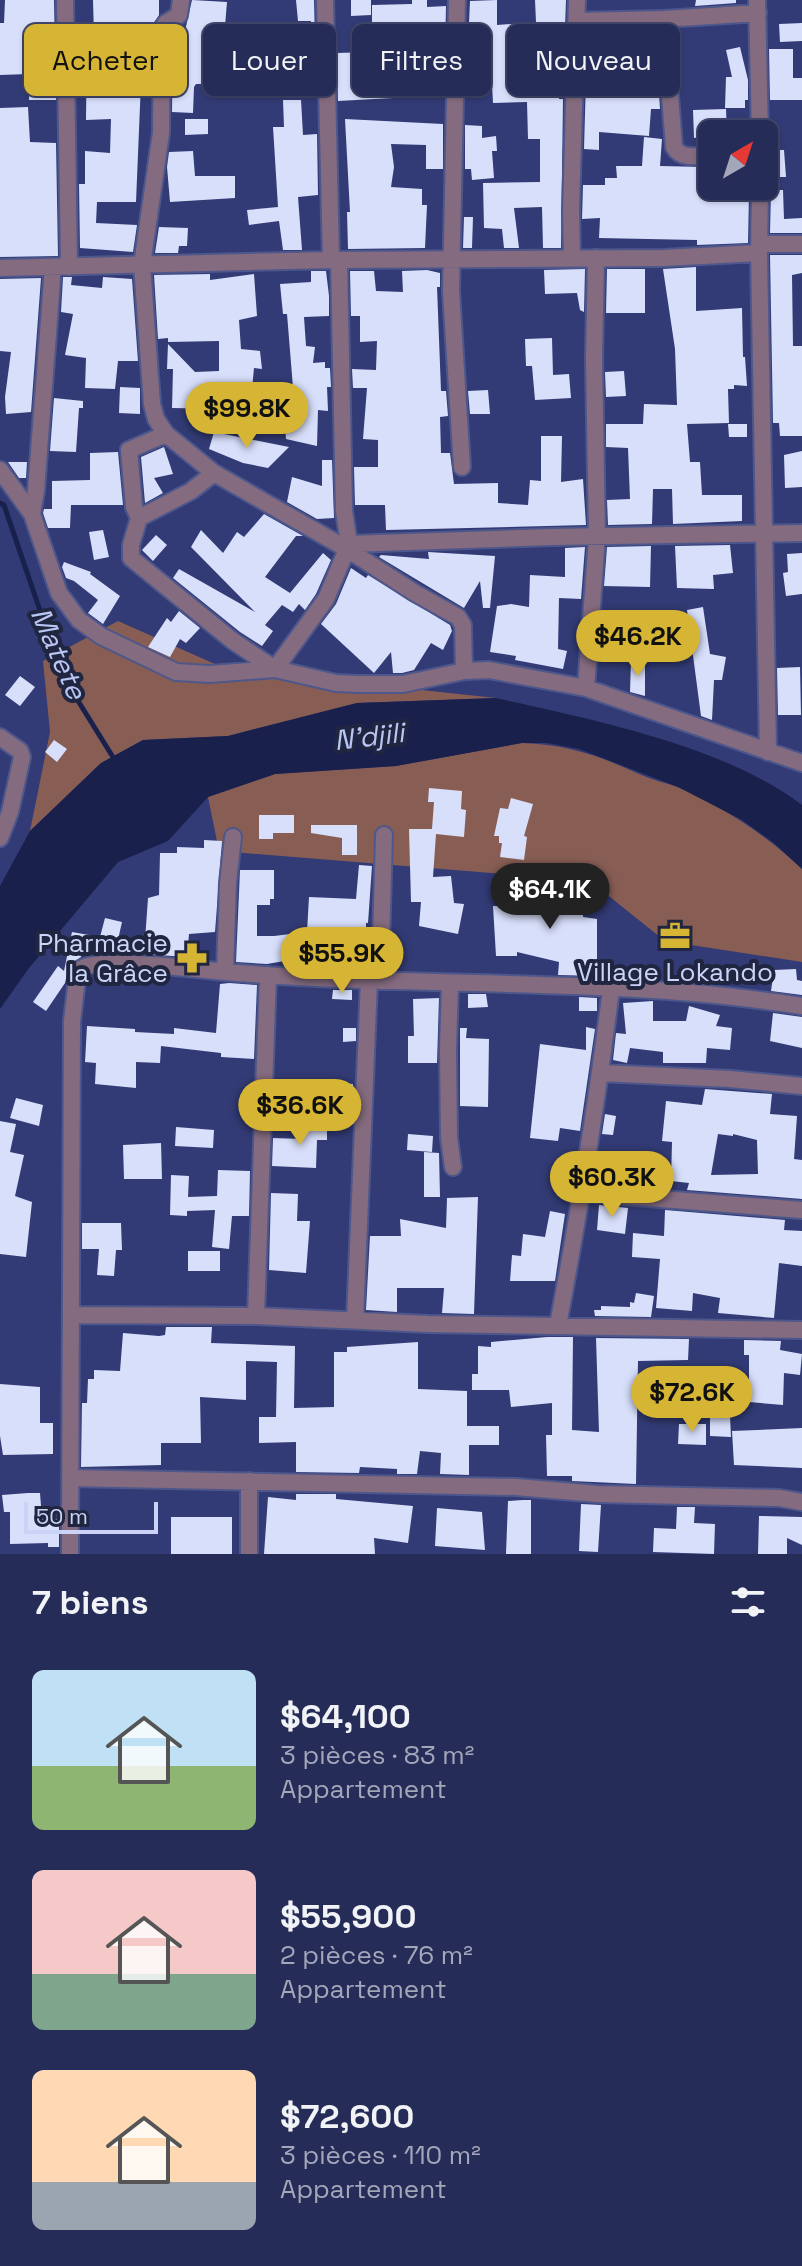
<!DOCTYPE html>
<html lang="fr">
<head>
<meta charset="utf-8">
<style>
  body { margin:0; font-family:"Space Grotesk",sans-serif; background:#323861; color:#f1f3f6; height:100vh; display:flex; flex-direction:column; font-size:30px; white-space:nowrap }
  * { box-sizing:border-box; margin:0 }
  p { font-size:26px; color:#a4a7ba }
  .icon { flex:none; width:44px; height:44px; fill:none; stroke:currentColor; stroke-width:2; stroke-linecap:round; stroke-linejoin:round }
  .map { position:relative; height:1554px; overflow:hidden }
  .side { display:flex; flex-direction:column; background:#262c58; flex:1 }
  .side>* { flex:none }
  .hud { position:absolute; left:24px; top:24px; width:754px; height:72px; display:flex; gap:16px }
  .needle { width:52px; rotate:39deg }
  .tools { position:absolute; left:698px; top:120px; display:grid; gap:16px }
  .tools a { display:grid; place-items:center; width:80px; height:80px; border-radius:12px; background:#262c58; box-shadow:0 2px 6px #0004,0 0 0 2px #42486e; font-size:40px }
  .scale { position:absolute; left:24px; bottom:20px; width:134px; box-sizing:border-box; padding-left:8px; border:4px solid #cbd4f7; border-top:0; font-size:22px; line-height:28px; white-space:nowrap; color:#cbd4f7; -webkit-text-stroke:6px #202640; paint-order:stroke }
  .price { position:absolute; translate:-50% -68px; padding:0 18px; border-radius:28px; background:#d6b534; color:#111; font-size:26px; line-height:52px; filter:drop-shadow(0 2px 4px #0008) }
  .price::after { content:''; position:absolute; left:50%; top:48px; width:24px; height:18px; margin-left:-12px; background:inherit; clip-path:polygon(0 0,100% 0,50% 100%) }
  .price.selected { background:#222; color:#fff }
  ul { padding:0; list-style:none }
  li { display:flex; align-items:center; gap:24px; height:200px; padding:0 32px }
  li span { display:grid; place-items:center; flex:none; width:224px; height:160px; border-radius:12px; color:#555 }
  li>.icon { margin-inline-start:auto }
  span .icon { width:96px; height:96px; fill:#fffc; stroke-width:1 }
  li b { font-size:34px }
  h2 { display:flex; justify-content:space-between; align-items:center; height:96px; padding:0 32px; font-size:34px }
  .tag { padding:0 28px; border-radius:12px; background:#262c58; box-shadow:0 2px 6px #0004,0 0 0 2px #42486e; font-size:28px; line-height:72px }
  .tag.selected { background:#d6b534; color:#111 }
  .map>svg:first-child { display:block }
</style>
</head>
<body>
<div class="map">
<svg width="802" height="1554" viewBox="0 0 802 1554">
  <rect width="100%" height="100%" fill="#323b75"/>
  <path fill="#885e54" d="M118 621 226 669 496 698 357 703 228 736 143 740 101 763 30 831 50 732 43 661Z
    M522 743C566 744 600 756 639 774 652 780 667 783 680 788 726 809 765 834 802 869V962L665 941 590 881 219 851 208 797 275 774 396 766Z"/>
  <path fill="#1a204c" d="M496 698C591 719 725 746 802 805V869L775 844 742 820 678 787 579 749 547 743H522L396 766 275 774 208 797 168 841 118 862 29 968 0 1009V886L30 831 101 763 143 740 228 736 357 703Z"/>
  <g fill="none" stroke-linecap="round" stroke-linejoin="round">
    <path stroke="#1a204c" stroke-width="5" d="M0 503 4 505 62 675 116 762"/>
  </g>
  <path fill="#d8dffb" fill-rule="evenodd" d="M5 0H54L56 100H29V74L0 75V23H4Z
    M93 0H159V15L151 28V79H143L141 82 136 202H97L96 223 137 225 133 252 80 248 79 184H85V151L110 153 111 119 86 120 87 36H94Z
    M192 0 227 2 225 26 233 27 232 64 202 68 203 84H196L194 87 193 113 172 112 173 33 185 31Z
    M296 0H314L316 79H303V64H312L311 21H298Z
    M351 0H371V15L351 16Z
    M412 0H427V7L446 6 444 96H434L433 81 406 83V89H392L393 98 338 101 337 53 369 52 371 76 405 73 402 23 372 22V5L412 4Z
    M497 0V25L536 22 535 0H566L565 27 552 26 553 71 558 70 559 99H563L561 248H543L542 207 514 208 519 248H504L502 229 484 228 483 183 540 182V139H528L527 102 493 103 491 66H467L470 1Z
    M696 0H736V3L695 6Z
    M802 23V41L780 42 779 24Z
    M629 31 630 51 640 50 643 78H658L660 109H651L649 136 599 132V150L584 149 586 79H595L592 50H587V32Z
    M740 47 748 80V100H745V108H725L726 77H732L726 50Z
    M769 49H793V78H802V100H770Z
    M270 76V93H253V77Z
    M283 100H301L303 135 317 134 318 195 298 197 302 250H283L279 221 249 225 247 210 278 207 273 127H284Z
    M28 107 30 142 56 143 58 256 0 257V108Z
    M726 109 727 134 694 138 693 110Z
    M185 119H208V134L185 135Z
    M345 119 443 124V169H426V145L391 144 394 167 391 187 422 189V205H427L425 248 348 249 347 212H350Z
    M465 125 482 126V138L496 136 497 151H492L494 178 472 180 471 169H465Z
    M644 137 662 139 660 166 705 167V195H707L708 201 735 200V194H749L748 243 697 245V240L599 238 600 218 582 219 583 185H605V178H617L616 166H642Z
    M770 150H784L786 177H772Z
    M193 151 195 176H235V198L170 202 167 167 169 152Z
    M771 190H783L784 219 802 218V233H770Z
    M464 217H473L472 248H463Z
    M159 227 188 228 187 246H179L178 253H155Z
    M770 255H802V273L792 275 793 346H802V436H780L779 423H773Z
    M696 267V311L742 308 743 357H745L747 386 734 385V389H728L729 423 687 424 690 462H700L702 495H742V521L673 524 672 489H653L652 524 608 525 607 500 630 499 628 448 606 447V424H643L644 404 677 405 675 349 663 269Z
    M585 269 584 312 580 310 577 293 545 294 544 270Z
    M607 269H645V313H606Z
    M427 270 440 273V287H437L441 391H446L448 416 440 417 441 453H450L454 484 498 483V503L528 505 530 480 541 481V436H562L561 482 583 479 586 525 386 530 385 505H355L354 467H378V440L363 439 367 388H353L352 369 376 370 377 341 360 342V316H351L350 271H374L376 291 403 292 402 271Z
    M311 271H326L329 296V316L304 317 306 346 315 347 313 363 325 362V368H330L331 387H327L328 411 318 410 317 446 286 439 284 413 295 412 287 314H283L280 284 311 282Z
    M210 274V280L254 274 257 316 239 320 241 349 260 351 262 369 254 368 252 389 247 388 245 392H235L246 418 216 428 221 409 172 408 173 369H167L168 344 195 372 219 371V341L168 342V338L158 339 154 275Z
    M63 277H72L71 285 102 288 103 277 132 279 138 361H118L115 389 85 388 86 358 65 355 73 314 61 312Z
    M41 278 31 412 6 414 5 397 11 352 0 351V279Z
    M552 338 553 375 569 374 571 398 535 400 532 366H526L525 339Z
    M624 371 626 396 606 397 605 372Z
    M120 387 140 388V414L119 413Z
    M488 390 490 414H470L468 391Z
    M54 398 83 401V408H79L76 452 50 451Z
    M728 424H747V437H729Z
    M214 432 289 447 268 468 243 463 209 449Z
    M164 447 173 474 154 478 163 493 145 503 141 457Z
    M802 451V487L785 488 784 455Z
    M118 452 123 505H71L70 528H48L43 513 44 509H52V481L90 480V453Z
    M322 460H332L334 518 317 519 287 502 292 477 322 486Z
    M8 462H27L26 478H19Z
    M264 514 303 536H296L265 577 290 593 323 553 331 560 316 594 305 610 299 604 293 612 282 605 265 625 273 631 262 646 240 632 173 578 179 569 255 612 191 547 201 530 223 553 237 532 244 537Z
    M103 530 109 557 94 560 89 532Z
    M156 535 167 545 153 561 142 550Z
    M730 545 733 573 713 575 714 589 677 588 675 546Z
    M651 546 650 587 604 586 607 547Z
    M585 547 581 599 559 598 558 649 567 651 563 669 515 660 516 656 490 652 497 606 511 604 529 607 530 575 565 577V548Z
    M428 552 495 556 490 608H483L480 581 464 608 379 557 381 555 429 559Z
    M802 553V594L786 596 783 573 788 572 787 554Z
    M64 562 91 572 90 574 120 596 103 624 88 613 98 600 74 581 66 578 62 567Z
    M351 568 366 578 368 575 450 625 452 631 443 650 431 643 414 670 402 673H393L391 652 374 673 321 624 336 604Z
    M703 607 710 654 726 657 722 680H714L712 720 701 716 687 610Z
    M179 611 200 628 186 643 180 639 170 657 148 647 167 618 171 622Z
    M631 661 645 662V696L630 692Z
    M800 667 801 715H778L777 668Z
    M20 676 35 687 20 706 5 695Z
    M54 740 67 749 57 762 45 752Z
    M429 788 462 791 461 809 466 810 464 837 436 834 433 877 451 876 454 903 464 904 458 934 419 926 421 902H411L409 829H432L434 802H428Z
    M511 798 533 804 524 836 527 837 524 860 500 857 502 843H499V836H494L500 808 508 809Z
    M259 815H294V833H273V839H259Z
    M311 825H357V855H342V838L311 833Z
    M204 840 222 841 215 932 189 934 187 957 144 954 148 898 159 895 160 853H177V847L204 848Z
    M359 865 372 866 368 923H366V957L336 958V968L296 966V959L267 964 236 962 240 870H274V899H270V905H257V936H274L307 932 309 897 356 899Z
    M534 888 585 891 583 917 597 919V976L558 975 559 962 517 952V956H496L493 906 533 907Z
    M105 918 122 922 115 953 83 948 81 957 69 965 65 983 46 1011 33 1002 58 966 64 971 72 932 100 937Z
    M796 969 797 980 802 981V995L771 991 774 970Z
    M229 983 257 985 254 1059 221 1057V1053L161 1046 160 1063 136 1062V1088L95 1084 96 1063 85 1062 87 1026 135 1029V1032L174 1034V1028L216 1033 220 984Z
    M333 990H352V1000L332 999Z
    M468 994H486L488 1007 468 1008Z
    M579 997 597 998V1011H579Z
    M439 998 437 1063H408V1036H414L413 999Z
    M653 1001V1021H686L689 1006 720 1015 716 1026 732 1028 730 1050 707 1048 706 1063H663V1052L630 1048 627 1063 613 1060 616 1033 626 1034 623 1003Z
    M773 1013 802 1017V1048L770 1041Z
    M586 1027 595 1029 580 1131 560 1128 558 1141 530 1138 540 1044 586 1050Z
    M343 1028H356V1041L343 1042Z
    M460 1028H467L466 1038 489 1039 488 1107 460 1106Z
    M319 1082 353 1084 352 1101 318 1099Z
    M705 1089 772 1094 770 1114 797 1116 794 1159 802 1160V1199L687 1190 689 1183 671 1181 672 1142 662 1141 666 1101 702 1105ZM718 1134 733 1136V1134L757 1140 758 1174 711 1175Z
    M16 1098 43 1105 39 1126 10 1118Z
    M605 1114 616 1116 613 1135 602 1134Z
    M304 1119 327 1121V1140H317L316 1168 272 1166 273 1138 303 1139Z
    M0 1121 16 1124 10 1152 24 1155 15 1196 32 1202 26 1257 0 1254Z
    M176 1127 214 1130 213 1148 175 1146Z
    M408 1134 433 1136 432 1152 407 1150Z
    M161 1143 162 1179H124L123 1145Z
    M424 1152 439 1153 440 1197H424Z
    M598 1159 635 1162 633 1186 594 1183Z
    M218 1170 250 1171 249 1216H232L229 1249 212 1247 215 1210 187 1211V1216L170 1215 171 1175 189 1176 188 1197 217 1196Z
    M271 1193 298 1194 297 1221H310L306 1273 269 1270Z
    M478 1197 474 1314 442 1313 444 1288H397V1312L366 1310 370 1236H401L400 1219 446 1228 447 1198Z
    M599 1205 628 1208 625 1234 597 1230Z
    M665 1210 785 1220 784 1230 802 1231V1266L779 1263 774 1318 718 1313 720 1298 693 1293 692 1311 656 1308 660 1259 632 1257 633 1233 664 1236Z
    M550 1211 565 1214 555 1281H510L512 1255 521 1256 523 1234 545 1237Z
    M82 1223H121L122 1250H116L114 1276 97 1275 99 1249H82Z
    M188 1251H220V1271H188Z
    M636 1293 654 1296 651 1317 595 1316 594 1310H601V1306L630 1307V1302L634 1303Z
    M166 1327H212L211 1343 295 1346 294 1408 334 1407V1352H347V1347L418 1342V1389L467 1391V1426H499V1445H469V1475L440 1474 441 1453 420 1451 417 1474H397V1469L360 1467 359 1473 296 1472V1442L259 1443V1417H276L277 1362 246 1361V1400L200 1397 201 1443H161V1465L81 1467 82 1403H87L88 1379H94V1370L120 1371 123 1333 159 1336 165 1335Z
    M547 1337H573L572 1430 599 1432 596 1338 689 1339 688 1360 638 1361 636 1484 572 1481V1476H547L546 1435H552V1403L511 1407 509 1390H472V1374H478V1346L491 1347V1342Z
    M744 1340 781 1341 780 1350 802 1354 800 1375 784 1373 783 1405 749 1402V1355H744Z
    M0 1384 40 1387V1423H53V1454L3 1455 0 1436Z
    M710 1416H730L731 1437 710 1436Z
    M679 1424H706V1445L678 1444Z
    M802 1428V1468L734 1465 732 1431Z
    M28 1493H40L42 1519H59V1547H48V1543L10 1544V1512H4L2 1495Z
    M296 1494H336V1499L413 1506 408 1543 374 1538 375 1554H264L268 1497 296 1500Z
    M523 1500H531V1554H506L508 1501Z
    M581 1504 601 1505 598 1552 579 1551Z
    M677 1507H695L694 1523 715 1524 714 1554 653 1552 654 1528 676 1529Z
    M437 1508 482 1512 485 1550 435 1546Z
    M759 1516 802 1517V1545L787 1538V1554H758Z
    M171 1517H232V1554H171Z"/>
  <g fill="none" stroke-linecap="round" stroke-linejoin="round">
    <g stroke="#4e578c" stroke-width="20">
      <path id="street" d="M65 0 69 267
        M181 0 179 15 166 23 162 28 161 133 142 265 152 404 156 419 166 434 214 473 347 549 349 544 551 537 802 533
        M325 0 331 260
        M457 0 451 291 462 467
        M757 0 760 134
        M664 19 674 147C681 160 698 156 712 155
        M577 21 664 19 758 13
        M760 186 759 253 768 752
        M760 244H802
        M572 258 571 211 577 0
        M339 260 344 511 349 544
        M0 268 331 260 664 258 759 253
        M166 434 129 450 134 507 139 518 131 545V558L233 641 275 669 326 599 347 549 415 593 458 617 463 625 464 671
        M0 470 32 514 59 593 79 620 101 636 176 672 210 674 275 669 336 683 357 684H403L464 671 489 670 586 688 802 763
        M32 514 36 491 53 267
        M139 518 191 491 214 473
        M586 688 597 537 594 359 596 258
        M0 737 20 751 22 757 10 812 0 838
        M225 972 228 883 233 837
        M380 981 384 835
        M450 983 448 1049 449 1138 453 1167
        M601 1073 730 1079 802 1086
        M583 1193 802 1210
        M72 1315 256 1316 428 1324 802 1330
        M256 1316 268 975
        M355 1321 369 981
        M558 1325C579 1213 597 1102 611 989
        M70 1478 516 1487 598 1494 779 1498 802 1502
        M249 1481V1554
        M70 1554 72 1021 78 971C90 955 202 970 227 972 418 989 612 976 802 1006"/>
    </g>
    <use href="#street" stroke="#856b7f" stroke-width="16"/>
  </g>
  <defs>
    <g id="office-bare" transform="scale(2.4)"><path d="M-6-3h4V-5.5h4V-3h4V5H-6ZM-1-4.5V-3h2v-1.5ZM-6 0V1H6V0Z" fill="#d6b534" stroke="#202640" stroke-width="2.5" paint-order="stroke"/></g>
    <g id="pharmacy-bare" transform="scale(2.4)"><path d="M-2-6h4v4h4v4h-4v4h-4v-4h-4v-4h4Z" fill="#d6b534" stroke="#202640" stroke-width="2.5" paint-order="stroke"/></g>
  </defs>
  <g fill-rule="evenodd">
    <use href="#office-bare" x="675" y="936"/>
    <use href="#pharmacy-bare" x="192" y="958"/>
  </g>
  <g text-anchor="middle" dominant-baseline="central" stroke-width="8" stroke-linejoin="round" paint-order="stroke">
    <g font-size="26" fill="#cbd4f7" stroke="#202640" text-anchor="end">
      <text x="168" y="943">Pharmacie<tspan x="168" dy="30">la Grâce</tspan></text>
      <text x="675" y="972" text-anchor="middle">Village Lokando</text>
    </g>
    <g font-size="28" font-style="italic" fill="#b9c5f3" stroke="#202640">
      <text transform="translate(59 653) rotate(66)">Matete</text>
      <text transform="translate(369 736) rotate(-7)">N'djili</text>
    </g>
  </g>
</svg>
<div class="tools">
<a><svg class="needle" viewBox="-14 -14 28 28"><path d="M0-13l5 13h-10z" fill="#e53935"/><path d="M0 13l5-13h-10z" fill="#a4a7ba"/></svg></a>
</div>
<div class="scale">50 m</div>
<b class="price" style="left:247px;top:450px">$99.8K</b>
<b class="price" style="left:638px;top:678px">$46.2K</b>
<b class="price selected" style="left:550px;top:931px">$64.1K</b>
<b class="price" style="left:342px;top:995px">$55.9K</b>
<b class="price" style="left:300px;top:1147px">$36.6K</b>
<b class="price" style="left:612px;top:1219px">$60.3K</b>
<b class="price" style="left:692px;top:1434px">$72.6K</b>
<div class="hud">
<a class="tag selected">Acheter</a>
<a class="tag">Louer</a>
<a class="tag">Filtres</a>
<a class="tag">Nouveau</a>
</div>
</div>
<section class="side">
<h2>7 biens<svg class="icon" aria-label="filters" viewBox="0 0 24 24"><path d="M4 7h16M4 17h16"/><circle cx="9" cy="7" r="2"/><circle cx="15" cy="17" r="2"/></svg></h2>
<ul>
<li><span style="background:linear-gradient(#bfe0f5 60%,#8fb573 0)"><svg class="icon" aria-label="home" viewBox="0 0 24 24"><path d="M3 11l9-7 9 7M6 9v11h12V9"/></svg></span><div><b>$64,100</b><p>3 pièces · 83 m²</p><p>Appartement</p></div></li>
<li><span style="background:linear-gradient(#f6c9c9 65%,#7fa58c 0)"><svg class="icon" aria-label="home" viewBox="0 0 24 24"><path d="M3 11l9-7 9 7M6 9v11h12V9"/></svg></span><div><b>$55,900</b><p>2 pièces · 76 m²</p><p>Appartement</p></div></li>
<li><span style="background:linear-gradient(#ffd9b3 70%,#9aa5b1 0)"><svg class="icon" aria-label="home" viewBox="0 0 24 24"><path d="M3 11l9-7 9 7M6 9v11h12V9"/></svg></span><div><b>$72,600</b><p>3 pièces · 110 m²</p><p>Appartement</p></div></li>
</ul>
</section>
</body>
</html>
